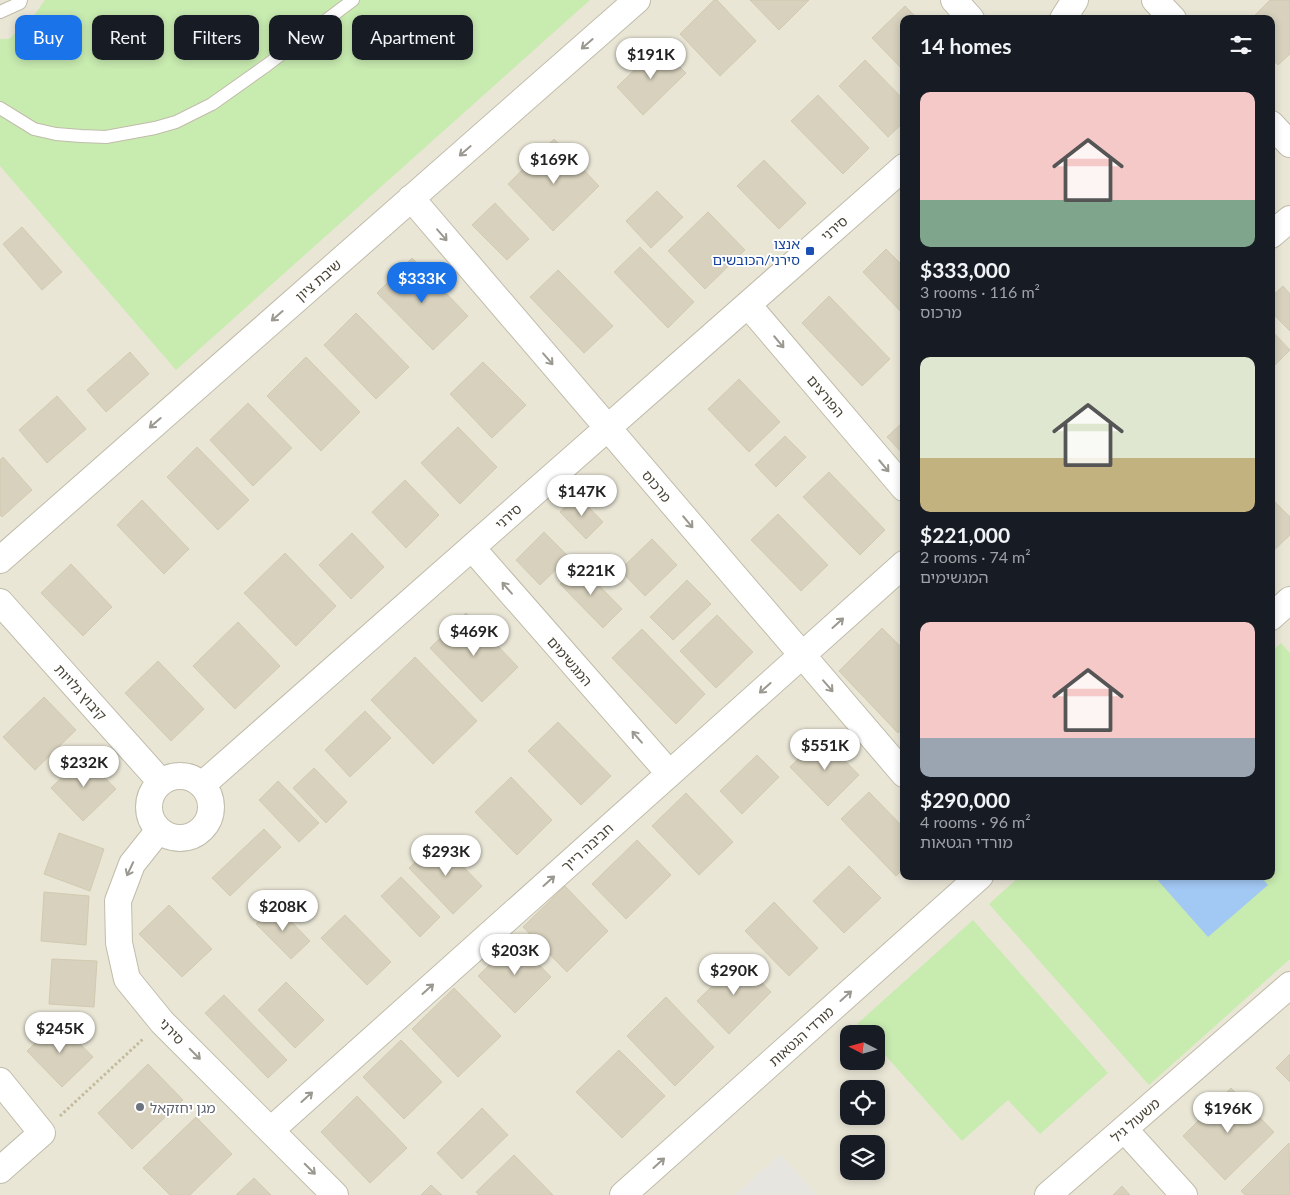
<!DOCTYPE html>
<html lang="en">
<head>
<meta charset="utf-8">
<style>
  body { margin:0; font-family:Lato,"Noto Sans Hebrew",sans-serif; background:#20242c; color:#f1f3f6; height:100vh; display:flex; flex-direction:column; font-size:19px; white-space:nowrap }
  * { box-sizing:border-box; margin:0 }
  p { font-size:16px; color:#9ea1a6 }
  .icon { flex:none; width:28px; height:28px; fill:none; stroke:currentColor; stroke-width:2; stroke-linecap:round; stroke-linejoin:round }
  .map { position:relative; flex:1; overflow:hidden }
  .drawer { position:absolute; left:900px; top:15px; width:375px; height:865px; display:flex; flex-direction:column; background:#171b24; border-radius:10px; box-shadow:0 2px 8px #0003 }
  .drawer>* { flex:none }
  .top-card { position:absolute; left:15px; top:15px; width:475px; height:45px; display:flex; gap:10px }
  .needle { width:32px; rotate:276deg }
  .controls { position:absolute; left:840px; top:1025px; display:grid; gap:10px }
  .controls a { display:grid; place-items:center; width:45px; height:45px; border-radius:10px; background:#171b24; box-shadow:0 2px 8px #0003; font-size:25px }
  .price { position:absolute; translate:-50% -42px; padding:0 11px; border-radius:18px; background:#fff; color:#222; font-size:16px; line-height:32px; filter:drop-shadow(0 1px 2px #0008) }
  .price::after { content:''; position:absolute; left:50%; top:30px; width:15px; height:11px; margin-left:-8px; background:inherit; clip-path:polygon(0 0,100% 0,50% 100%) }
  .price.active { background:#1a73e8; color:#fff }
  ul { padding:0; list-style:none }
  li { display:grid; align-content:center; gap:10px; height:265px; padding:0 20px }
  li span { display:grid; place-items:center; height:155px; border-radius:10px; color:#555 }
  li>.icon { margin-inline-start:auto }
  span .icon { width:90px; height:90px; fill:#fffc; stroke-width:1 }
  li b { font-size:21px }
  h2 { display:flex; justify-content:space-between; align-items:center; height:60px; padding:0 20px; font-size:21px }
  .pill { padding:0 18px; border-radius:10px; background:#171b24; box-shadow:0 2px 8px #0003; font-size:18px; line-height:45px }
  .pill.active { background:#1a73e8; color:#fff }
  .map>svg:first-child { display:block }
</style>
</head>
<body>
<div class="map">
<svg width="1290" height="1195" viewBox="0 0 1290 1195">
  <rect width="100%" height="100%" fill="#f5f3e9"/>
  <path fill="#e9e6d6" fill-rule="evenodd" d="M0 0H1290V1195H0ZM904 19H1271V876H904ZM849 1034H876V1061H849ZM849 1089H876V1116H849ZM849 1144H876V1171H849Z"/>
  <path fill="#c8ebb0" d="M45 0H590L176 370 0 166V39H9L33 17Z
    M1281 643 1290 653V959L1149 1085 989 904 1020 876H1271V652Z
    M973 920 1108 1073 1040 1134 1008 1100 962 1141 876 1045V1034H866L857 1024Z"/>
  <path fill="#e6e5e0" d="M780 1154 817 1195H735Z"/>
  <path fill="#a2c8f4" d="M1154 876H1260L1268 885 1208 937Z"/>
  <path fill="#d7d1bd" stroke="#d2cab0" d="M714 0H717L756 41 720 76 680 34Z
    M750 0H809L779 30Z
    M1270 0H1290V54L1278 65 1271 58V19H1251Z
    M905 6 918 19H904V71L872 38Z
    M659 46 686 73 643 115 617 87Z
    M865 60 904 100V122L888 137 839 86Z
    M818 95 869 148 843 174 791 121Z
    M554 139 599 186 553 231 508 184Z
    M764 160 806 203 779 229 737 186Z
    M657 191 683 217 651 248 626 221Z
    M495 203 529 239 507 260 472 225Z
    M708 212 745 250 705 289 668 251Z
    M22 227 62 272 42 290 3 244Z
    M640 247 694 302 668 328 614 272Z
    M886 249 904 267V315L863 272Z
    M412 258 468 316 433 350 377 293Z
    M558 270 613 326 584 353 530 297Z
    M1283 286 1290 294V331L1271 312V297Z
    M829 296 890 359 862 386 802 323Z
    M356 313 409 367 376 399 324 345Z
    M1271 330 1290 350 1273 367 1271 365Z
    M130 352 149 374 106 412 87 390Z
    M306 357 360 412 321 451 267 396Z
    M483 362 526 405 492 438 450 394Z
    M739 379 780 422 749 452 708 409Z
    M57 396 86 429 47 463 19 430Z
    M248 403 292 448 253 486 210 440Z
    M904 421V455L887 437Z
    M458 427 497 467 460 504 421 463Z
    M785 436 806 457 776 487 755 465Z
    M197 447 249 500 218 530 167 477Z
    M3 457 32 490 2 517 0 515V460Z
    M829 472 885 530 860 555 803 497Z
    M405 480 439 515 406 548 372 512Z
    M577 495 603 522 586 539 560 512Z
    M1271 498 1290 517V535L1271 553Z
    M142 500 189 549 164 574 117 525Z
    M778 514 828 565 801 591 751 540Z
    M544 532 569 557 540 585 516 560Z
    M352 533 384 567 351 599 319 565Z
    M652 539 677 565 645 596 620 570Z
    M285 553 336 606 296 646 244 593Z
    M71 564 112 607 83 636 41 593Z
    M579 565 622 609 603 628 560 584Z
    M687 580 711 604 673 640 650 617Z
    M466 613 518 667 482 702 430 648Z
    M717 615 753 652 716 688 680 651Z
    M238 622 280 666 235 709 193 666Z
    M882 628 904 650V727L898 733 839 671Z
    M642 629 705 694 676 724 612 658Z
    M415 657 477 721 433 764 371 700Z
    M158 661 204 709 171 741 125 693Z
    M44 697 76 730 35 770 3 737Z
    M365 711 391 738 350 777 325 750Z
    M558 722 611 776 581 805 528 751Z
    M821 736 859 775 828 806 790 767Z
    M757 755 779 777 742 814 720 791Z
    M84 756 116 789 83 821 51 788Z
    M314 768 347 802 326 823 293 788Z
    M511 777 552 820 517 855 475 812Z
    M278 781 319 823 299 842 259 800Z
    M869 792 904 828V868L896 876 841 819Z
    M686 793 733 842 699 875 652 826Z
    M264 829 281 847 230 896 212 878Z
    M59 833 104 849 90 891 44 874Z
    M637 840 671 875 626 919 592 884Z
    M438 841 482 886 453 914 409 868Z
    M849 866 881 898 844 933 813 901Z
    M401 877 440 917 420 937 381 896Z
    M565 886 608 931 567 972 523 927Z
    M44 892 89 896 86 945 41 941Z
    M774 902 818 948 789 976 745 931Z
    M169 905 212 949 182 977 139 934Z
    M275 905 310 941 291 959 256 924Z
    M345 915 391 962 367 985 321 938Z
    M515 940 551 977 515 1013 478 976Z
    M52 959 97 961 94 1007 49 1004Z
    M739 959 771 992 729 1034 697 1001Z
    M286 982 324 1020 295 1048 258 1010Z
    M454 988 501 1036 458 1077 412 1029Z
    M224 995 287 1060 268 1078 205 1013Z
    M666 997 714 1047 675 1086 627 1036Z
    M58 1021 93 1057 62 1087 27 1051Z
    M401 1040 442 1082 404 1119 363 1077Z
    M619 1050 665 1096 622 1138 576 1092Z
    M1290 1054V1082L1276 1068Z
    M148 1064 183 1100 132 1149 98 1113Z
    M1231 1088 1274 1132 1225 1180 1183 1136Z
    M357 1096 407 1148 370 1183 321 1132Z
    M482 1108 508 1135 462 1179 437 1153Z
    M196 1117 232 1154 190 1195H170L143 1168Z
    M1289 1143 1290 1195H1245L1241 1191Z
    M514 1155 553 1195H479L476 1192Z
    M254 1178 271 1195H236Z
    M431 1185 442 1195H421Z
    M1122 1186 1130 1195H1113Z"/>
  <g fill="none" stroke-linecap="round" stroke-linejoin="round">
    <g stroke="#c1bcaa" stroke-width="14">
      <path id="service" d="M0 12 20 3 21 0
        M0 108 34 129 56 134 81 136 106 137 155 128 176 122 212 104 267 65 353 0"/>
    </g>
    <g stroke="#c1bcaa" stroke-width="28">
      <path id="minor" d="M954 0 971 19
        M1155 0 1173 19
        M1063 19 1075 0
        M1271 124 1290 144
        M411 198 904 774
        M1271 235 1290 219
        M748 305 904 488
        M472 548 669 773
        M0 560 637 0
        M0 602 161 782
        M1271 617 1290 600
        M149 807a31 31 0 1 1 62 0a31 31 0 1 1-62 0Z
        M202 785 904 167
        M159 830 132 864 118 901 119 943 127 979 162 1022 335 1195
        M0 1081 42 1133 0 1170
        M1124 1129 1184 1195
        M271 1130 904 564
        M623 1195 980 876
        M1048 1195 1290 985"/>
    </g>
    <path stroke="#c4bb9b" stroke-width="3" stroke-dasharray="2.5 2.5" stroke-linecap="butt" d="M60 1116 143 1039"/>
    <use href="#service" stroke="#fff" stroke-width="12"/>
    <use href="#minor" stroke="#fff" stroke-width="26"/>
  </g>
  <defs><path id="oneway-shaft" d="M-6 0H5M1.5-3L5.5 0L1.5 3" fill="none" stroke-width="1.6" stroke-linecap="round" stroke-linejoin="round" transform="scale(1.25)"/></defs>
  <g stroke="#9b9890">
    <use href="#oneway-shaft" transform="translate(587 44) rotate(139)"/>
    <use href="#oneway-shaft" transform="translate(465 151) rotate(139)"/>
    <use href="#oneway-shaft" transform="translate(442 235) rotate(49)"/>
    <use href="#oneway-shaft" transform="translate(277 316) rotate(139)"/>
    <use href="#oneway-shaft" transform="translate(779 342) rotate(50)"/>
    <use href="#oneway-shaft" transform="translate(548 359) rotate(49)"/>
    <use href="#oneway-shaft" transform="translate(155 423) rotate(139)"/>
    <use href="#oneway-shaft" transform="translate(884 466) rotate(50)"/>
    <use href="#oneway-shaft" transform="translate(688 522) rotate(50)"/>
    <use href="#oneway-shaft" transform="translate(507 588) rotate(-131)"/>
    <use href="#oneway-shaft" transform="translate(838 623) rotate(-42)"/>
    <use href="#oneway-shaft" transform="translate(828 686) rotate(49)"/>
    <use href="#oneway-shaft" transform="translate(765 688) rotate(138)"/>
    <use href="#oneway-shaft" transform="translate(637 737) rotate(-131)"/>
    <use href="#oneway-shaft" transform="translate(130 869) rotate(115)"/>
    <use href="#oneway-shaft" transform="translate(549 881) rotate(-42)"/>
    <use href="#oneway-shaft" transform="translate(428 989) rotate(-42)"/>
    <use href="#oneway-shaft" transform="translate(846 996) rotate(-42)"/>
    <use href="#oneway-shaft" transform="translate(195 1054) rotate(45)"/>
    <use href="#oneway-shaft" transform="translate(307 1097) rotate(-42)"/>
    <use href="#oneway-shaft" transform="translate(659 1163) rotate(-42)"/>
    <use href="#oneway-shaft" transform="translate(310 1169) rotate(45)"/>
  </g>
  <rect fill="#1a4fb4" stroke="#fff" stroke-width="2" x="805" y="246" width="10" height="10" rx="2.5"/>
  <circle fill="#6b7280" stroke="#fff" stroke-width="2" cx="140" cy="1107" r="5"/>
  <g text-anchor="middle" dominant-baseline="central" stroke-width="4" stroke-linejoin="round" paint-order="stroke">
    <g font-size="14" fill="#494436" stroke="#fff">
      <text transform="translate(834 228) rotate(-41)">סירני</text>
      <text transform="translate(318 280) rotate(-41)">שיבת ציון</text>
      <text transform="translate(826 396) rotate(50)">הפורצים</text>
      <text transform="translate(657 486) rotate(50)">מרכוס</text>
      <text transform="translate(508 516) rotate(-42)">סירני</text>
      <text transform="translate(570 661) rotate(49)">המגשימים</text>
      <text transform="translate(81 692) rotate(48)">קיבוץ גלויות</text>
      <text transform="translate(587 847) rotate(-42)">חביבה רייך</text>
      <text transform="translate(172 1031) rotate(46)">סירני</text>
      <text transform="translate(801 1036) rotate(-42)">מורדי הגטאות</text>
      <text transform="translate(1135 1120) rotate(-41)">משעול גיל</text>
    </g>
    <g font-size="14" fill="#164399" stroke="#fff" text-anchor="end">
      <text x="800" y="243">אנצו<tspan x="800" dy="16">סירני/הכובשים</tspan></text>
    </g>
    <g font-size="14" fill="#5b616d" stroke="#fff" text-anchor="start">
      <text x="150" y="1107">מגן יחזקאל</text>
    </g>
  </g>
</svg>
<div class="controls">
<a><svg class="needle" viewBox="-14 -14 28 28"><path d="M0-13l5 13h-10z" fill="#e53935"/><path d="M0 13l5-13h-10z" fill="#9ea1a6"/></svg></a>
<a><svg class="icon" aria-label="locate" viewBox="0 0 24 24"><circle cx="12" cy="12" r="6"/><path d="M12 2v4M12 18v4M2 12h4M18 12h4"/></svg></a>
<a><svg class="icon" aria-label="layers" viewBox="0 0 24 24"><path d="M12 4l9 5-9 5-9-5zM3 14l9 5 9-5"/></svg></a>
</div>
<b class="price" style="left:651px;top:80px">$191K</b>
<b class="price" style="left:554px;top:185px">$169K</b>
<b class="price active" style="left:422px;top:304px">$333K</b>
<b class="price" style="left:582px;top:517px">$147K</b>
<b class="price" style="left:591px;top:596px">$221K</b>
<b class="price" style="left:474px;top:657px">$469K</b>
<b class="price" style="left:825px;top:771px">$551K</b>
<b class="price" style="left:84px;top:788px">$232K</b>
<b class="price" style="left:446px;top:877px">$293K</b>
<b class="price" style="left:283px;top:932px">$208K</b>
<b class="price" style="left:515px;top:976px">$203K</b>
<b class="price" style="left:734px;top:996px">$290K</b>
<b class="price" style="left:60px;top:1054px">$245K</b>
<b class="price" style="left:1228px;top:1134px">$196K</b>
<div class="top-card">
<a class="pill active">Buy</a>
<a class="pill">Rent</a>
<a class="pill">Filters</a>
<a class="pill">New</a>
<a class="pill">Apartment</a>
</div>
<section class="drawer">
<h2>14 homes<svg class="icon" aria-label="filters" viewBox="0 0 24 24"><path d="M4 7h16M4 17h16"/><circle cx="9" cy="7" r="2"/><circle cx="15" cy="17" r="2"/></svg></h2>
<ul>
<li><span style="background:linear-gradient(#f6c9c9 70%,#7fa58c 0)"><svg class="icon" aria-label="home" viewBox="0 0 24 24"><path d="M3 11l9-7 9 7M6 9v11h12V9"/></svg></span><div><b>$333,000</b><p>3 rooms · 116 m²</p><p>מרכוס</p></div></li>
<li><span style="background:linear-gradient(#dfe7d0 65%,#c2b280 0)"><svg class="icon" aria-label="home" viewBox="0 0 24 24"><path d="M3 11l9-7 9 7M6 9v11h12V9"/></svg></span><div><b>$221,000</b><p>2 rooms · 74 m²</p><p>המגשימים</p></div></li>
<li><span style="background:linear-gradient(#f6c9c9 75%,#9aa5b1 0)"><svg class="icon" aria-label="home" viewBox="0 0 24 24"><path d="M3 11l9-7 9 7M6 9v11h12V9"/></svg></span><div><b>$290,000</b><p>4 rooms · 96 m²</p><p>מורדי הגטאות</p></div></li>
</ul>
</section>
</div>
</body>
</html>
